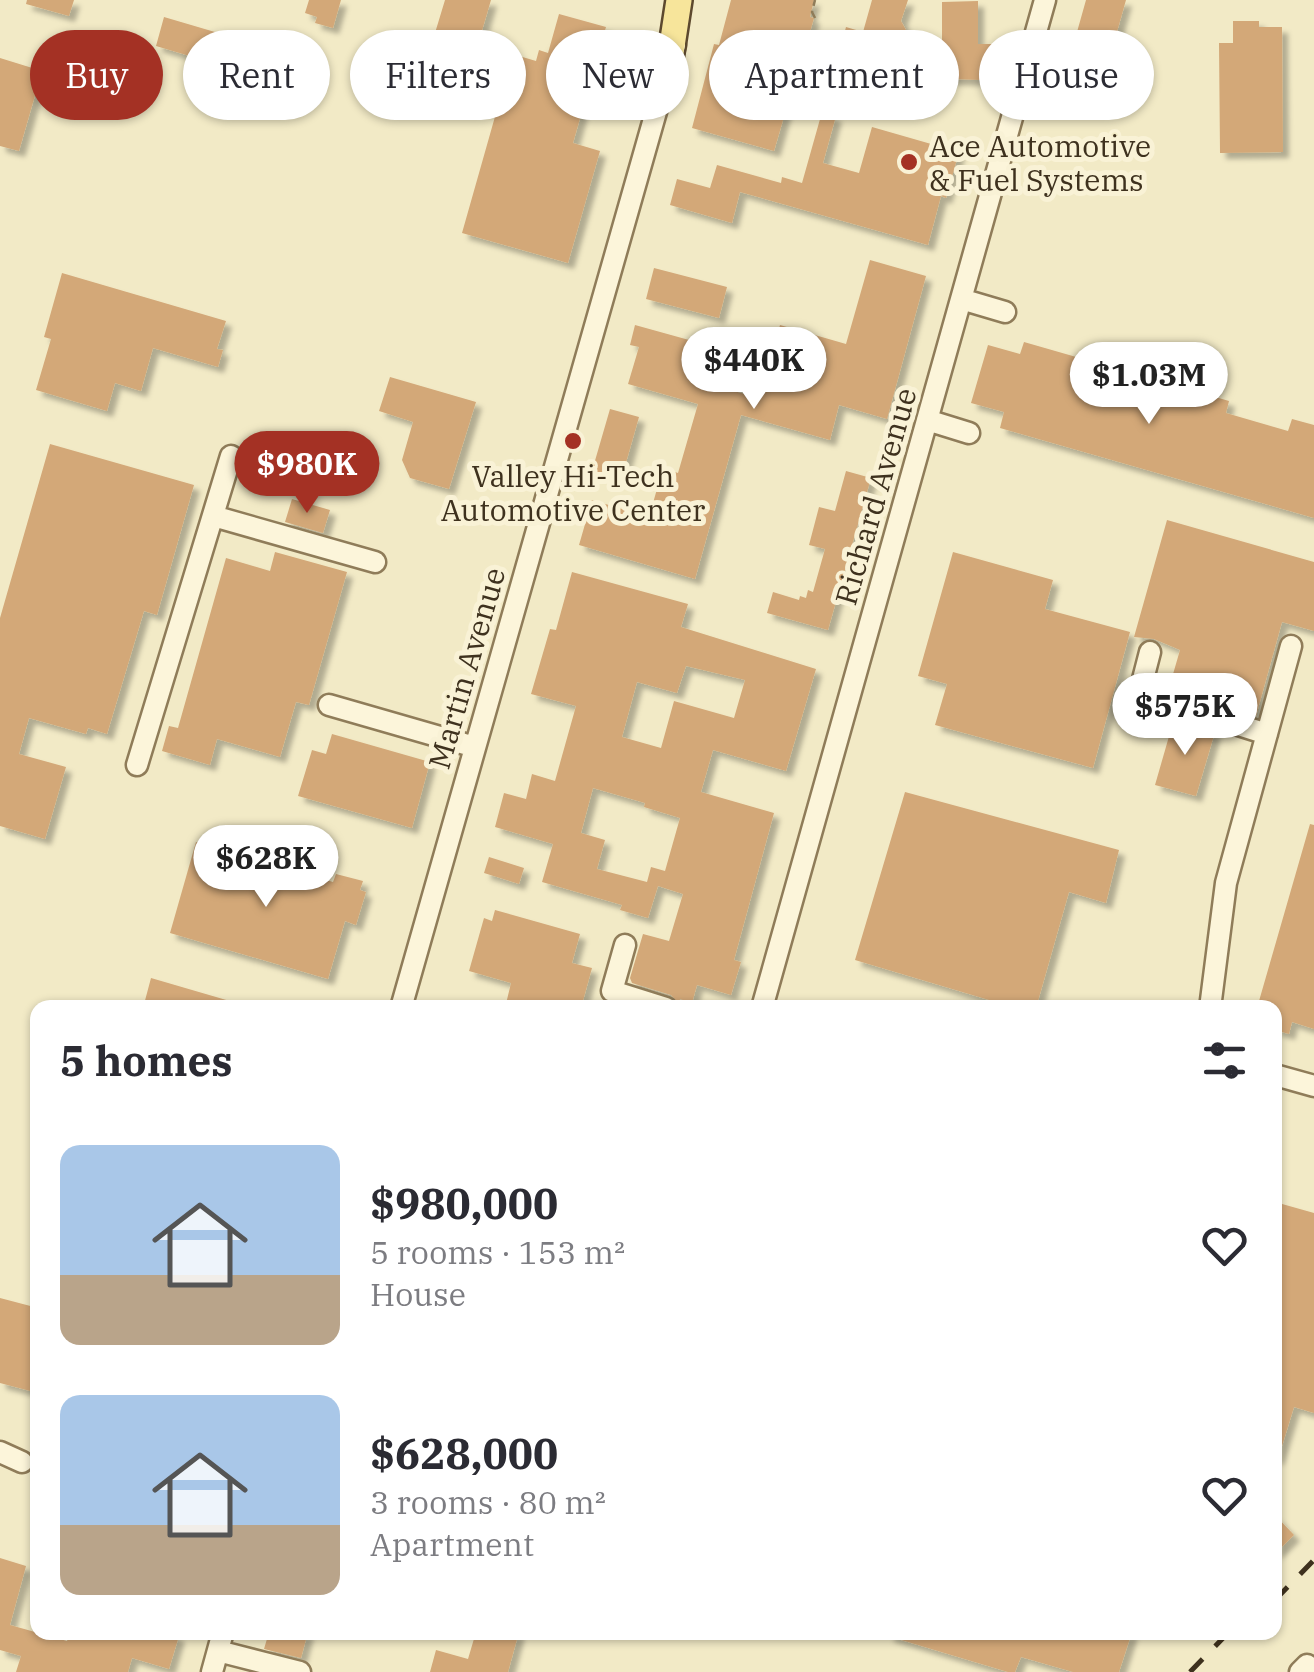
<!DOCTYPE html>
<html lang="en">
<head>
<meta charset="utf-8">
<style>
  body { margin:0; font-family:"IBM Plex Serif",serif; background:#f7f7f7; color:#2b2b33; height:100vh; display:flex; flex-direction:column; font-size:38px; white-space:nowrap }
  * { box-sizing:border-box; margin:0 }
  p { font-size:32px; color:#7c7c81 }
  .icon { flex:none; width:55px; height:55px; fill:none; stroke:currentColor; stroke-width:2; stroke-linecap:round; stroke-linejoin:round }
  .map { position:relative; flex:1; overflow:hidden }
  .panel { position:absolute; left:30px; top:1000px; width:1252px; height:640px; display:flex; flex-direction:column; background:#fff; border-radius:20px; box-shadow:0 2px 8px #0004 }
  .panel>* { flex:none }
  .guide { position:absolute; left:30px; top:30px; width:1255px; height:90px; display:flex; gap:20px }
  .price { position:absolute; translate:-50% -85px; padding:0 22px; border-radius:35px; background:#fff; color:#222; font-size:32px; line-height:65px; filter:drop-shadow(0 2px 5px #0008) }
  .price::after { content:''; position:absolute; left:50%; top:60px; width:30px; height:22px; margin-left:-15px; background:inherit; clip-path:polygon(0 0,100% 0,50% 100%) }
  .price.on { background:#a43124; color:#fff }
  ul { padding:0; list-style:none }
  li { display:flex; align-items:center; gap:30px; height:250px; padding:0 30px }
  li span { display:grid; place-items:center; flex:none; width:280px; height:200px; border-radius:20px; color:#555 }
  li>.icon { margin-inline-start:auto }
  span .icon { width:120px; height:120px; fill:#fffc; stroke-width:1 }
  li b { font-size:42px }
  h2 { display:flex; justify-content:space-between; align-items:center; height:120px; padding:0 30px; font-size:42px }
  .pill { padding:0 35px; border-radius:45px; background:#fff; box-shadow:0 2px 8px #0004; font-size:35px; line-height:90px }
  .pill.on { background:#a43124; color:#fff }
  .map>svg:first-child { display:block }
</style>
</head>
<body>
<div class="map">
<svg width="1314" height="1672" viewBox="0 0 1314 1672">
  <defs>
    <filter id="shadow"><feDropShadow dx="6" dy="6" stdDeviation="2.5" flood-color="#0004"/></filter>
  </defs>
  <rect width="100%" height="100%" fill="#f2eac6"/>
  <path fill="#d3a878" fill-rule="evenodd" filter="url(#shadow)" d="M27 0H74L69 16 26 4Z
    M309 0H341L333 28 315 23 317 17 305 13Z
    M445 0H491L478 44 435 33Z
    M731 0H814L810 17 814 18 802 60 835 68 846 27 863 32 872 0H908L901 21 906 30 901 46 942 45V2L978 1V44H993L982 80 894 77 892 105 799 99 797 106 788 103 774 151 692 128 714 44 719 45Z
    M1086 0H1126L1105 74 1068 64Z
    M559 14 606 27 573 143 600 151 568 263 462 233 500 99 476 91 489 47 536 61 539 50 548 53Z
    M164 17 279 51 271 80 156 46Z
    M1233 21H1259V27H1282L1283 152 1220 153 1219 43H1233Z
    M0 58 42 71 19 151 0 146Z
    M822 112 836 116 823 163 859 173 872 127 959 152 946 198 941 196 928 245 740 192 732 223 670 205 677 179 710 188 717 165 781 183 782 177 802 183Z
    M870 260 926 276 887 419 839 405 830 440 741 415 695 579 579 545 592 500 649 517 663 468 678 473 698 404 628 384 639 347 630 345 635 325 725 350 716 386 759 398 780 325 846 344Z
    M654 268 727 287 719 318 646 299Z
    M62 273 226 321 217 349 223 350 218 367 153 348 141 391 115 383 107 411 36 390 51 339 44 337Z
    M1024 342 1097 363 1093 376 1153 393 1157 380 1229 401 1226 413 1288 431 1292 419 1314 425V518L1000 428 1004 412 971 403 988 345 1020 354Z
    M390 377 476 402 449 489 410 478 402 460 413 422 379 411Z
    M610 409 639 417 621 480 592 471Z
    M50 444 194 485 157 615 144 611 107 734 88 728 86 734 29 718 19 754 66 767 45 839 0 826V618Z
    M846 471 871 478 828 630 767 613 773 592 799 600 800 596 806 598 808 590 813 592 825 549 809 545 819 507 835 511Z
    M292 499 330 510 323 533 285 522Z
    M1167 520 1314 562V631L1282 622 1256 716 1169 688 1180 650 1154 639 1134 637Z
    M275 552 347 572 309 705 296 702 280 757 217 739 210 765 162 751 169 726 178 728 226 558 270 571Z
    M953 552 1053 580 1045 609 1130 632 1093 768 935 725 947 684 918 676Z
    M572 572 688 604 681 627 816 669 786 771 713 750 701 792 774 813 734 960 741 962 731 995 697 985 692 1003 680 999 679 1004 671 995 632 983 630 978 643 934 669 941 683 894 658 886 648 918 620 910 622 905 542 882 553 844 495 827 504 793 526 799 532 774 555 781 576 706 531 694 550 629 556 630ZM686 666 745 680 734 718 674 701 661 748 622 737 637 682 677 693ZM593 788 645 803 644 807 680 818 665 871 651 867 647 882 597 869 605 840 581 833Z
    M1174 719 1215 732 1196 796 1155 785Z
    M332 734 430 762 412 828 298 796 312 750 326 754Z
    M905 792 1119 850 1106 903 1069 892 1036 1008H1016L855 960Z
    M1310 824 1314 825V1029L1292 1022 1289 1034 1275 1030V1008H1257Z
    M196 842 333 882 336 874 363 881 360 890 366 892 356 925 345 921 328 979 170 933Z
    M489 857 524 868 519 884 484 873Z
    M495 910 580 934 572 963 592 968 581 1008H505L511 983 469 971 484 918 492 921Z
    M151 978 240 1004 239 1008H143Z
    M1275 1202 1314 1213V1413L1294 1407 1278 1459H1275Z
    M0 1298 38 1308V1393L0 1383Z
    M1275 1515 1294 1535 1275 1554Z
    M0 1558 26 1566 10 1625 67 1641 70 1632H167L179 1636 169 1669 132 1658 128 1672H16L21 1656 0 1650Z
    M269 1632H308L301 1658 264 1649Z
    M476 1632H519L508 1672H430L436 1650 468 1659Z
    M888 1632H1132L1119 1672H1073L1021 1657 1015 1672H1008L888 1636Z"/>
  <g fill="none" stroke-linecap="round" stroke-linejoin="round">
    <g stroke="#8f7c59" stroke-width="25">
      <path id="minor" d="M961 299 1005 312
        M927 420 969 433
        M213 516 375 562
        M1150 652 1141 687 1144 695 1267 734
        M329 705 475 747
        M137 765 231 456
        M625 945 612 991 666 1008
        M401 1008 675 45
        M762 1008 1045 0
        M1210 1008 1226 883 1291 646
        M1275 1075 1314 1086
        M0 1452 22 1462
        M218 1651 300 1672
        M212 1672 223 1632
        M1300 1672 1307 1665"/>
    </g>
    <g stroke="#5d492e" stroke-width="30">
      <path id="major" d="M670 59 679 0"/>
    </g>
    <path stroke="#8f7c59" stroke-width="2.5" stroke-dasharray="8 5" stroke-linecap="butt" d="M815 18 812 12 815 0"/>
    <use href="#minor" stroke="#fcf5da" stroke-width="20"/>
    <use href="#major" stroke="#f7e59b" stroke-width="25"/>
    <path stroke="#3e311e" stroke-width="5" stroke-dasharray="18 18" stroke-linecap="butt" d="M1275 1600 1314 1560
      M1190 1672 1229 1632"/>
  </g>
  <g fill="#a43124" stroke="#f9f2d6" stroke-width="4">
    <circle cx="909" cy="162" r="10"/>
    <circle cx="573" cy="441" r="10"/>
  </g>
  <g text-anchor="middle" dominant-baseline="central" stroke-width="10" stroke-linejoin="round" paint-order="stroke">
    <g font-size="30" fill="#3e311e" stroke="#f9f2d6" text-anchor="start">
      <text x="929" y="145">Ace Automotive<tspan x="929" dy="34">&amp; Fuel Systems</tspan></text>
      <text x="573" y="475" text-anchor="middle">Valley Hi-Tech<tspan x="573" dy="34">Automotive Center</tspan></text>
    </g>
    <g font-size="30" fill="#3e311e" stroke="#f9f2d6">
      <text transform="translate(875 496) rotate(-74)">Richard Avenue</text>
      <text transform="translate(466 668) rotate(-74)">Martin Avenue</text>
    </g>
  </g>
</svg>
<b class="price" style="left:754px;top:412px">$440K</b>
<b class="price" style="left:1149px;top:427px">$1.03M</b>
<b class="price on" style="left:307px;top:516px">$980K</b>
<b class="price" style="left:1185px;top:758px">$575K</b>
<b class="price" style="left:266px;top:910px">$628K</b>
<div class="guide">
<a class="pill on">Buy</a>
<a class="pill">Rent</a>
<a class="pill">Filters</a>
<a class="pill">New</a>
<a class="pill">Apartment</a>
<a class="pill">House</a>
</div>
<section class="panel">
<h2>5 homes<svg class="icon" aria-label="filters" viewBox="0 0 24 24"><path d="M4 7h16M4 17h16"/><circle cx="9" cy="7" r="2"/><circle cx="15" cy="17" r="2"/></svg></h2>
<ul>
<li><span style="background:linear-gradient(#a9c7e8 65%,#b9a48a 0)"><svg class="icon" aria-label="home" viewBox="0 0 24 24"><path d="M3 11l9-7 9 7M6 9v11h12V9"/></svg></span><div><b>$980,000</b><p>5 rooms · 153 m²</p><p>House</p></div><svg class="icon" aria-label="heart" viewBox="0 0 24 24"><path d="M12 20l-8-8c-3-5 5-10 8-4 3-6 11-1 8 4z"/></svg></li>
<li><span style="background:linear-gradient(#a9c7e8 65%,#b9a48a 0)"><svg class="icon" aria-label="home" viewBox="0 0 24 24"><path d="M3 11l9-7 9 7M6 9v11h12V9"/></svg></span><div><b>$628,000</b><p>3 rooms · 80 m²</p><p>Apartment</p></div><svg class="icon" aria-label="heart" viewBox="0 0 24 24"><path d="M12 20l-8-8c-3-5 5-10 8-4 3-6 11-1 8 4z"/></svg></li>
</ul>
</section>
</div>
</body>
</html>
